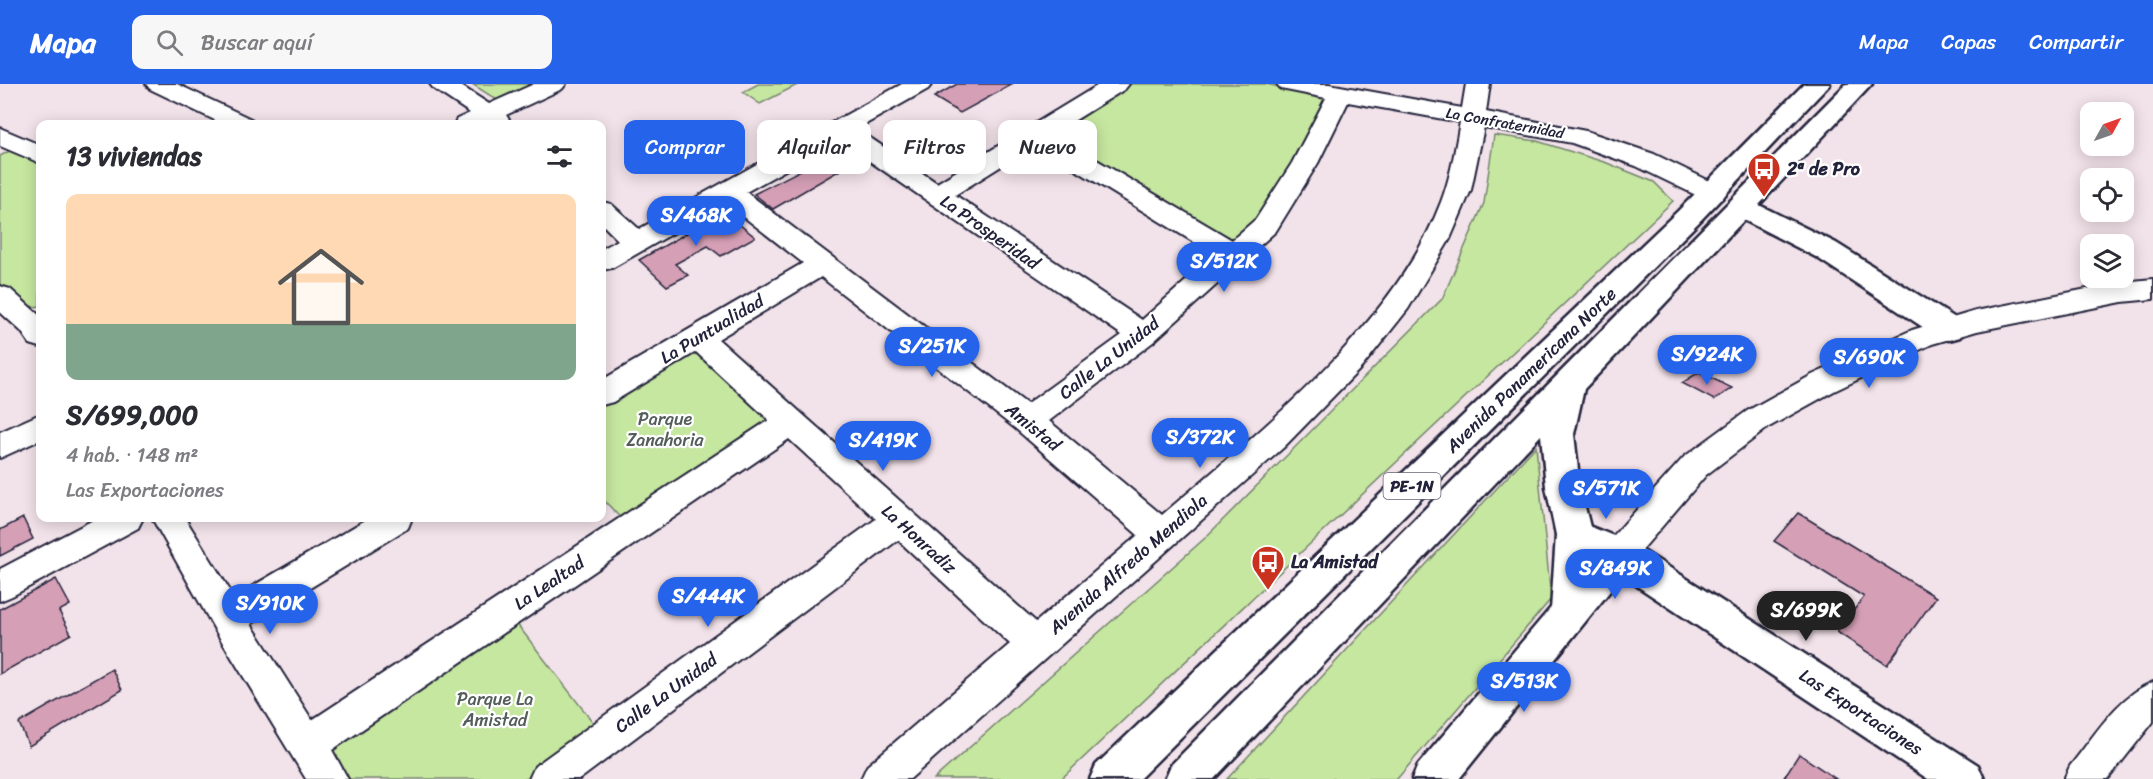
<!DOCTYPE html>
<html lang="es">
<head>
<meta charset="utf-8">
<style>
  body { margin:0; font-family:Sriracha,sans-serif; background:#f7f7f7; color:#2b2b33; height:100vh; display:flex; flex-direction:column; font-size:22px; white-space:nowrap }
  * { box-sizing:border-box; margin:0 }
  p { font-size:20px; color:#7c7c81 }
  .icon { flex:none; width:33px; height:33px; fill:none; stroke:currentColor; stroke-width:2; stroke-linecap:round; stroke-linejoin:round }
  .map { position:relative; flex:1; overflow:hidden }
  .details { position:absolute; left:36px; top:36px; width:570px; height:402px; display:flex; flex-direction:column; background:#fff; border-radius:12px; box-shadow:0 3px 15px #0003 }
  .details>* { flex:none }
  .hud { position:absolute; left:624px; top:36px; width:570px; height:54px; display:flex; gap:12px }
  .needle { width:39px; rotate:50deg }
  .buttons { position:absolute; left:2080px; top:18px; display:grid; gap:12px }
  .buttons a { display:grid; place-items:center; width:54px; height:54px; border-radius:12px; background:#fff; box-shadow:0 3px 15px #0003; font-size:30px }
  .price { position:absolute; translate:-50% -51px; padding:0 14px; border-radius:21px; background:#2563eb; color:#fff; font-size:20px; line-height:39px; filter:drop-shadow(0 2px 3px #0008) }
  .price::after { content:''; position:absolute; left:50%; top:36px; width:18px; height:14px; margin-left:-9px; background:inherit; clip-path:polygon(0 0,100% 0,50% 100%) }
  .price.active { background:#222; color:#fff }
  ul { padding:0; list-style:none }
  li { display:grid; align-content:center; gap:12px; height:318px; padding:0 30px }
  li+li { border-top:2px solid #e1e1e2 }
  li span { display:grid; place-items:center; height:186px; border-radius:12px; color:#555 }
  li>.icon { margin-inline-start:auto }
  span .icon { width:108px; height:108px; fill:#fffc; stroke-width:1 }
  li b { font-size:26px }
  h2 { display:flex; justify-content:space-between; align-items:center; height:72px; padding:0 30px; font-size:26px }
  .tag { padding:0 21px; border-radius:12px; background:#fff; box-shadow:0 3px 15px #0003; font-size:21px; line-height:54px }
  .tag.active { background:#2563eb; color:#fff }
  header { display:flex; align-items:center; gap:36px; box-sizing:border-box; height:84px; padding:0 30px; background:#2563eb; color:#fff }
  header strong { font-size:28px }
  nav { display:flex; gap:33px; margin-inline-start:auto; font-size:21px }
  .search { width:420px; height:54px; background:#f7f7f7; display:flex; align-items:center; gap:15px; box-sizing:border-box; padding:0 21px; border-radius:12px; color:#7c7c81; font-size:22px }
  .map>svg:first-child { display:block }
</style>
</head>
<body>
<header>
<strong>Mapa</strong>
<div class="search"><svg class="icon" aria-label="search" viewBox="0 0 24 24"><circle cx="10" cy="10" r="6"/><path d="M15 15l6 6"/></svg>Buscar aquí</div>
<nav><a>Mapa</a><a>Capas</a><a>Compartir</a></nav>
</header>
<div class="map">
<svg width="2153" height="695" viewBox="0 0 2153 695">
  <rect width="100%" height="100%" fill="#f2e2e9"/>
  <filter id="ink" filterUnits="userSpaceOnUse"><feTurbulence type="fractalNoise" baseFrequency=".0167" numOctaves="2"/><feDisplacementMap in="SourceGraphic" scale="12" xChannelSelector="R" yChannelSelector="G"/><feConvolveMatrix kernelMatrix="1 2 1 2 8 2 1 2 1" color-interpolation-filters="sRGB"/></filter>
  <g filter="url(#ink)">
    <path fill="#c6e7a0" stroke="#74846e" stroke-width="1.5" d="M472 0H556L508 23Z
      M758 0H799L760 20 743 8Z
      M1130 0H1266L1329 14 1299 75 1259 133 1234 163 1049 49Z
      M1494 51 1537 57 1607 79 1654 98 1673 117 1061 695H934L1204 455 1442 215 1484 119Z
      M17 63 40 73V222C23 226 13 213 0 203V72Z
      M695 260 781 338 626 440 602 414V317Z
      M1536 362 1551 515 1397 695H1227Z
      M510 531 599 646 534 695H342L320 659Z"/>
    <path fill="#d59fb6" stroke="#22223b" stroke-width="1.5" d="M957 0H1013L960 29 934 13Z
      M838 67 854 78 773 125 754 110Z
      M724 128 755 153 721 172 708 162 675 180 688 191 667 202 639 176Z
      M1699 288 1732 304 1714 316 1682 299Z
      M1798 429 1936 513 1887 581 1837 548 1864 513 1774 457Z
      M23 434 33 455 0 472V446Z
      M56 495 70 521 59 527 71 550 0 590V525Z
      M112 585 122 606 29 662 19 639Z
      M1799 670 1836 695H1783Z"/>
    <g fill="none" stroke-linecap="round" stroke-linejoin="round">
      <g stroke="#22223b" stroke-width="4">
        <path id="minor" d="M146 0H177L251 35 254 40H223L150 5Z
          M430 0H458L489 20 534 0H566L562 5 506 31 512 40H454L457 35 470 29 434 5Z
          M902 0H932L928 5 857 45 937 99 1100 0H1129L1125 5 1053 50 1232 156 1256 135 1292 79 1326 14 1281 5 1277 0H1329L1462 24 1466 0H1490L1486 28 1586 47 1654 70 1722 103 1726 109 1722 115 1713 117 1704 115 1636 82 1572 59 1484 43 1471 106 1450 155 1408 225 1362 283 1284 363 910 695H861L867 682 1010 560 898 456 580 695H529L535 682 876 435 789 355 332 666 348 695H306L215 546 152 434H185L234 513 369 434H412L408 444 251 540 312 636 769 336 696 268 613 318 602 321V296L803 179 726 119 612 184 602 186V165L618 156 602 140V118L611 120 639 145ZM1348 18 1460 38C1455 65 1451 92 1441 118 1394 242 1260 347 1162 431L1049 337 1153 258 1276 147 1318 79ZM839 56 1122 251 1027 320 746 108ZM1035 61 1215 171 1142 236 955 111ZM821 193 1016 345 1138 451 1036 538 718 255Z
          M0 44 40 61V79L0 62Z
          M2153 195V215L2122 218 1977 247 1932 260 1834 307 1769 343 1706 391 1630 480 1618 484 1606 480 1601 470 1606 460 1684 373 1747 327 1812 291 1912 246 1976 227 2122 198Z
          M0 202 10 205 40 232V263L30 260 21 247 0 228Z
          M40 330V356L0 374V348Z
          M97 434H143L138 444 12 512 0 517V485Z
          M2153 598V638L2108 695H2064L2070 682C2094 653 2117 612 2153 598Z"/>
      </g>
      <g stroke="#22223b" stroke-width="5">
        <path id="major" d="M1574 436 1631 459 1978 681 1984 695H1928L1622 492 1459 695H1412L1418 681 1592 475 1561 461 1556 451 1561 441Z"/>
      </g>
      <g stroke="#22223b" stroke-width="5">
        <path id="highway" d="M1804 0H1830L1698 139 1139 695H1090L1096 681 1678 127Z
          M1846 0H1872L1759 121 1836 159 1960 237 1964 245 1960 253 1949 256 1938 253 1816 173 1744 136 1584 305 1574 350 1580 403 1592 451 1589 526 1583 537 1570 542 1557 537 1551 526 1556 451 1546 403 1541 351 1214 695H1165L1171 681Z"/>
      </g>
      <use href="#minor" fill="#fff" fill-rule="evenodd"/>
      <use href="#major" fill="#fff" fill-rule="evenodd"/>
      <use href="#highway" fill="#fff" fill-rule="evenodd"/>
    </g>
  </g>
  <defs>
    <g id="bus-pin" transform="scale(1.725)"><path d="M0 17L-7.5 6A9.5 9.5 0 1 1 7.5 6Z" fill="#c8321e" stroke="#fff"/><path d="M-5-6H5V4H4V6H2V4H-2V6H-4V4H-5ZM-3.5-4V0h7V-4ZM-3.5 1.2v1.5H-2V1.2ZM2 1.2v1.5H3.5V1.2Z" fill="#fff"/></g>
  </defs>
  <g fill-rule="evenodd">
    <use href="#bus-pin" x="1764" y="85"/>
    <use href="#bus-pin" x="1268" y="478"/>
  </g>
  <g text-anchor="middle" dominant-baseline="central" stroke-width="4.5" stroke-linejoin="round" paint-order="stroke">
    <g font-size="15" fill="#22223b" stroke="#fff">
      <text transform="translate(1505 39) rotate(10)">La Confraternidad</text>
    </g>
    <rect fill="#fff" stroke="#646476" stroke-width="1.5" x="1383.5" y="389" width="57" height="26" rx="4.5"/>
    <g font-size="16" font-weight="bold" fill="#22223b">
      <text x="1412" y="402">PE-1N</text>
    </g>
    <g font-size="18" font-weight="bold" fill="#22223b" stroke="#fff" text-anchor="start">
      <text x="1787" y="85">2ª de Pro</text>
      <text x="1291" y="478">La Amistad</text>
    </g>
    <g font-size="18" fill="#22223b" stroke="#fff">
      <text transform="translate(990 148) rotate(35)">La Prosperidad</text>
      <text transform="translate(712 245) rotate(-31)">La Puntualidad</text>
      <text transform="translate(1109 274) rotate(-38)">Calle La Unidad</text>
      <text transform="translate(1531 286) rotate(-44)">Avenida Panamericana Norte</text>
      <text transform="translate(1033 343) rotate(39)">Amistad</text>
      <text transform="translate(919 455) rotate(42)">La Honradiz</text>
      <text transform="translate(1128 480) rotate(-41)">Avenida Alfredo Mendiola</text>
      <text transform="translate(549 499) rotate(-34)">La Lealtad</text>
      <text transform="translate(666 609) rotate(-36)">Calle La Unidad</text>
      <text transform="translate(1861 628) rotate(33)">Las Exportaciones</text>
    </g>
    <g font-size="18" fill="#535d59" stroke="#fff">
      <text x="665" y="335">Parque<tspan x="665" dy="21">Zanahoria</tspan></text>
      <text x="495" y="615">Parque La<tspan x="495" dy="21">Amistad</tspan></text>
    </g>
  </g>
</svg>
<div class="buttons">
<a><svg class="needle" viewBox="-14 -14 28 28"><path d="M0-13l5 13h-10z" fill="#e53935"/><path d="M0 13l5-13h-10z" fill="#7c7c81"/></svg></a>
<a><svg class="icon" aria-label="locate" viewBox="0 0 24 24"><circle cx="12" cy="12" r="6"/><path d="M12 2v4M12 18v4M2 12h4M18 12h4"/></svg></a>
<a><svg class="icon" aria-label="layers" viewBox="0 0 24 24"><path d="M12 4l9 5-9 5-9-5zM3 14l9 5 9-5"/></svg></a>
</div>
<b class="price" style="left:696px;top:163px">S/468K</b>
<b class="price" style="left:1224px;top:209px">S/512K</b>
<b class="price" style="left:932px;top:294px">S/251K</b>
<b class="price" style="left:1707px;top:302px">S/924K</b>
<b class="price" style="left:1869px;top:305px">S/690K</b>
<b class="price" style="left:1200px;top:385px">S/372K</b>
<b class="price" style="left:883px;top:388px">S/419K</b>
<b class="price" style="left:1606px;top:436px">S/571K</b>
<b class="price" style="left:1615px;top:516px">S/849K</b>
<b class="price" style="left:708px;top:544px">S/444K</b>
<b class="price" style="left:270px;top:551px">S/910K</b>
<b class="price active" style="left:1806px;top:558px">S/699K</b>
<b class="price" style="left:1524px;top:629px">S/513K</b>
<div class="hud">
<a class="tag active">Comprar</a>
<a class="tag">Alquilar</a>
<a class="tag">Filtros</a>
<a class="tag">Nuevo</a>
</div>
<section class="details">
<h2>13 viviendas<svg class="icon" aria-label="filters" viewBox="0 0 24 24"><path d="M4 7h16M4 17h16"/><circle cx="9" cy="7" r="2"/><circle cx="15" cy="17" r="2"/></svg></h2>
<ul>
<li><span style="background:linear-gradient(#ffd9b3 70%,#7fa58c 0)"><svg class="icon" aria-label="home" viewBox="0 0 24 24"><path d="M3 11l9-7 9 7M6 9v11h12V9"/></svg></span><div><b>S/699,000</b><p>4 hab. · 148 m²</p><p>Las Exportaciones</p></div></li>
</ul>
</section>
</div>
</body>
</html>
